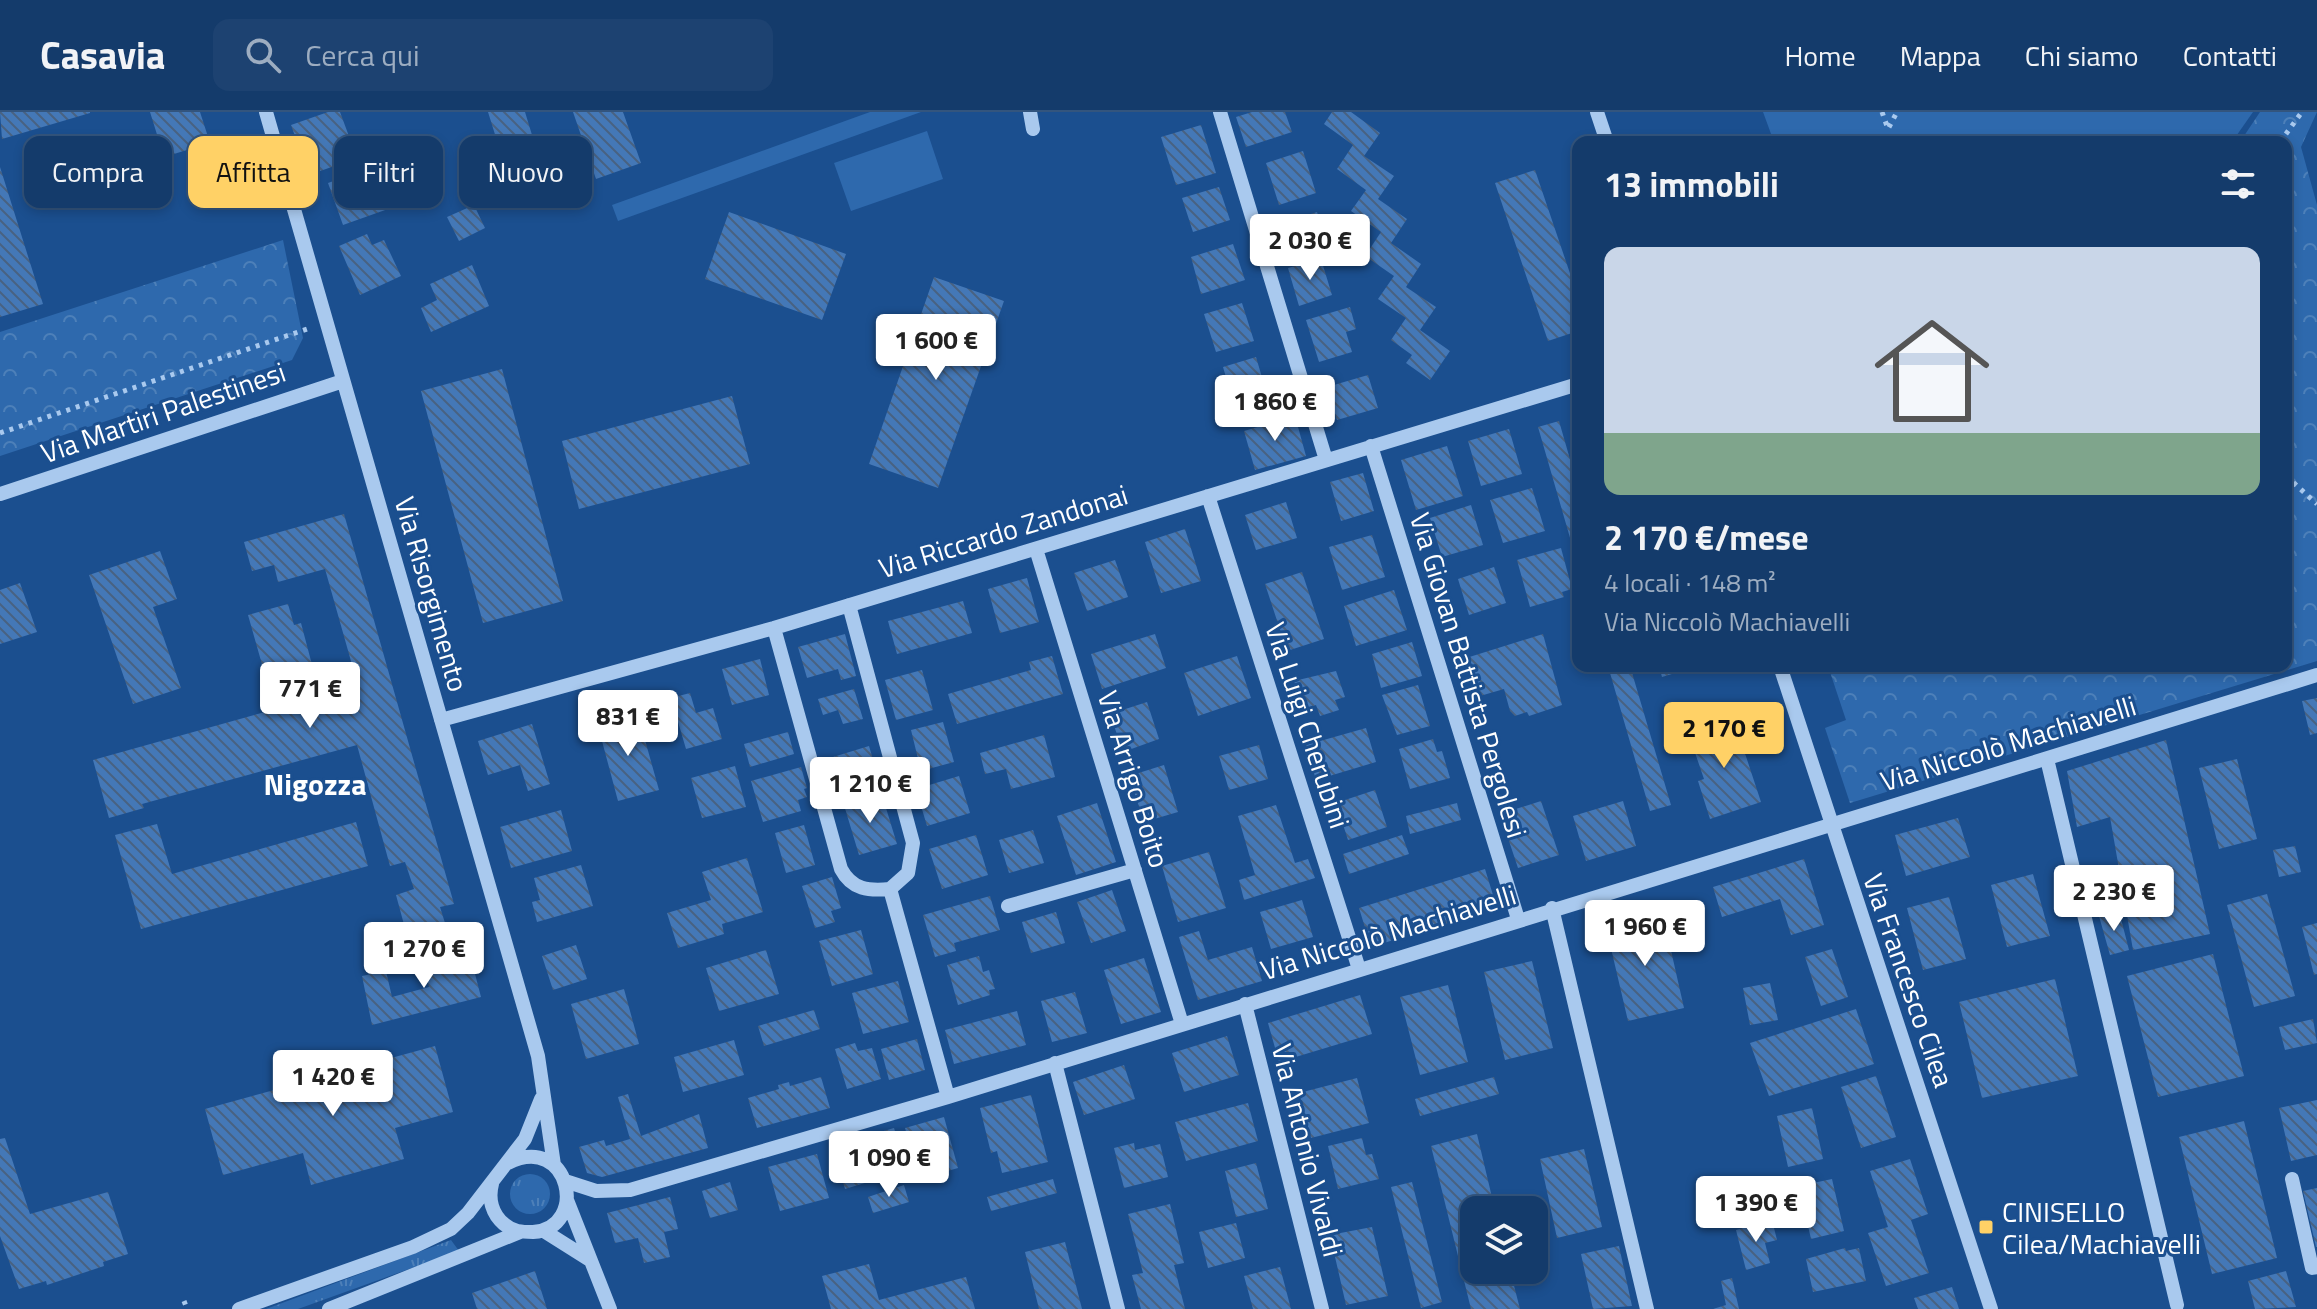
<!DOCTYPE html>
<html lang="it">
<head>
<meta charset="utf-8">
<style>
  body { margin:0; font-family:"Titillium Web",sans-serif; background:#1d4271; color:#f1f3f6; height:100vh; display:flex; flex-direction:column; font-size:30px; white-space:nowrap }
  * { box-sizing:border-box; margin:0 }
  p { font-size:26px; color:#9dadc1 }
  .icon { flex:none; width:44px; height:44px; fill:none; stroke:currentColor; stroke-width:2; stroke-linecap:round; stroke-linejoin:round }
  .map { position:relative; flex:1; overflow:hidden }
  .details { position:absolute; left:1572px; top:24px; width:720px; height:536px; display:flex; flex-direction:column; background:#143b6b; border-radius:16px; box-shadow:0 4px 12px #0003,0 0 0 2px #33557e }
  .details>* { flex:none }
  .banner { position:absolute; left:24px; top:24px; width:760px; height:72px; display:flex; gap:16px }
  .buttons { position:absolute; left:1460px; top:1084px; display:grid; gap:16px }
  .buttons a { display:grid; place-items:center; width:88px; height:88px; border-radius:16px; background:#143b6b; box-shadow:0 4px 12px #0003,0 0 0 2px #33557e; font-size:40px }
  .price { position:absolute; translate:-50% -68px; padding:0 18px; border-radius:8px; background:#fff; color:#222; font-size:26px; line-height:52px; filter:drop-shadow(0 2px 4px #0008) }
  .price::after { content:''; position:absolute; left:50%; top:48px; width:24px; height:18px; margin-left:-12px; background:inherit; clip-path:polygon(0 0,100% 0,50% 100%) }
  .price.current { background:#ffd166; color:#111 }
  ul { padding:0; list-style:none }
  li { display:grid; align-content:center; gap:16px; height:424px; padding:0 32px }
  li+li { border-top:2px solid #33557e }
  li span { display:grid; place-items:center; height:248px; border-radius:16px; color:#555 }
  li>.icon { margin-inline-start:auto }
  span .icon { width:144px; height:144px; fill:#fffc; stroke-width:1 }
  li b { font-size:34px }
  h2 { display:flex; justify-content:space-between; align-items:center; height:96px; padding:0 32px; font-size:34px }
  .pill { padding:0 28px; border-radius:16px; background:#143b6b; box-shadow:0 4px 12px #0003,0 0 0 2px #33557e; font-size:28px; line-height:72px }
  .pill.current { background:#ffd166; color:#111 }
  header { display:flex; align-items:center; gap:48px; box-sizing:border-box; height:112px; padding:0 40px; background:#143b6b; border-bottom:2px solid #33557e }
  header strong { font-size:38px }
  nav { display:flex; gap:44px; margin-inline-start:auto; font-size:28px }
  .search { width:560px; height:72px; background:#1d4271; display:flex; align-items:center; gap:20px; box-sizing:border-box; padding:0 28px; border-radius:16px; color:#9dadc1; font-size:30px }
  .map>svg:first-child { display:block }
</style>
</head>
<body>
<header>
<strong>Casavia</strong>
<div class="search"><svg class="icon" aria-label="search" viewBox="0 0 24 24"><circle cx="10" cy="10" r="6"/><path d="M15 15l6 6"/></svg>Cerca qui</div>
<nav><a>Home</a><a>Mappa</a><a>Chi siamo</a><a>Contatti</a></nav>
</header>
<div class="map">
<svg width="2317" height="1197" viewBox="0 0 2317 1197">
  <defs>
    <pattern id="grass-tufts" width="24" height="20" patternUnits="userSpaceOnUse" patternTransform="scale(2)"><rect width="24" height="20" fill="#2e69ad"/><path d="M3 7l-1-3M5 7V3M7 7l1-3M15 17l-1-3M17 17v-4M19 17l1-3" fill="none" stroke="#4d80b9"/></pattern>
    <pattern id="park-crowns" width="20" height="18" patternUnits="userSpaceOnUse" patternTransform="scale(2)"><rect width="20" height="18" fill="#2e69ad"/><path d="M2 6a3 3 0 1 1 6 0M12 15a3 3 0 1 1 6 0" fill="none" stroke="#4d80b9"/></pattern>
    <pattern id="building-back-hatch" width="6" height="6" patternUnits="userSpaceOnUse" patternTransform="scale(2)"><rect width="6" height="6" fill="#4478b7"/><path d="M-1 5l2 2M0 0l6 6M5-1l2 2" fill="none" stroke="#486282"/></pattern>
  </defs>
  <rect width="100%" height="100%" fill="#1b4f8f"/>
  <path fill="url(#grass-tufts)" d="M510 1082a20 20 0 1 1 40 0a20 20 0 1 1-40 0Z
    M451 1128 459 1139 298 1197H266Z"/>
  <path fill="url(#park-crowns)" d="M2260 0H2317L2301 35 2317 93V549L1850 691 1825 616 1846 608 1828 554H2286V30H2240Z
    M283 128 303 226 292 248 0 344V220Z"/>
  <path fill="#2e69ad" d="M870 0H921L618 109 612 93Z
    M1763 0H2253L2232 30H1774Z
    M927 19 943 67 851 99 834 51Z"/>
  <path fill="url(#building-back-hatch)" d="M0 0H90V1L2 27Z
    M150 0H200L210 31 164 45Z
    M328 0H340L357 46 309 63 291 13Z
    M488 0H525L550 82 517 93Z
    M573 0H623L641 51 596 67Z
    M1252 0H1285L1292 20 1246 35 1236 5Z
    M1332 0H1351L1380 21 1364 44 1394 64 1378 87 1407 107 1391 131 1421 152 1406 175 1436 195 1420 218 1450 239 1430 268 1406 251 1412 243 1391 228 1406 206 1378 187 1394 164 1365 144 1381 120 1351 99 1366 78 1337 57 1353 33 1324 12Z
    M1201 13 1216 61 1176 73 1161 25Z
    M1303 39 1316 81 1279 93 1266 51Z
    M0 55 43 192 0 205Z
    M373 55 388 97 343 113 328 71Z
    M1535 58 1578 185V219L1548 229 1495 71Z
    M1219 75 1230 108 1193 120 1182 86Z
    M474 93 485 116 459 129 447 105Z
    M729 100 846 142 822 208 705 167Z
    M1317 100 1329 137 1292 149 1281 112Z
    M367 122 372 133 384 128 401 164 360 183 339 134Z
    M1233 132 1245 168 1201 182 1191 145Z
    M1321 147 1332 183 1299 194 1288 156Z
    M472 153 489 194 431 220 421 196 437 188 430 172Z
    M934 165 1004 189 938 376 869 352Z
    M1242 191 1254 229 1216 240 1204 202Z
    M1350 195 1356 217 1346 220 1352 240 1319 250 1306 208Z
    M1256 245 1266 279 1233 289 1223 255Z
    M502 257 563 489 483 511 421 279Z
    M1368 263 1378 296 1337 308 1327 275Z
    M732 284 750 352 579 397 562 329Z
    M1295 304 1306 344 1255 358 1244 319Z
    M1559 309 1578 375 1577 450 1538 315Z
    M1509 317 1522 362 1481 374 1468 329Z
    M1447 334 1463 384 1416 398 1401 348Z
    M1363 361 1374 399 1341 409 1330 370Z
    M1532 376 1545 419 1503 431 1490 388Z
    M1286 390 1297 426 1256 438 1245 403Z
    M1471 393 1483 433 1442 445 1430 406Z
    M344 402 454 792 440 795 445 811 432 815 435 824 409 831 396 783 414 777 405 750 390 754 357 633 142 692 144 696 109 706 93 648 358 574 325 457 278 470 274 453 252 459 244 430Z
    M1185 417 1201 469 1161 481 1145 430Z
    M1372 423 1385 465 1342 478 1329 435Z
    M1561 436 1572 477 1562 480 1564 485 1530 495 1517 448Z
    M160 439 177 487 153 495 181 576 133 592 89 463Z
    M1115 448 1128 485 1087 499 1074 461Z
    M1494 455 1506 491 1469 503 1458 467Z
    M1302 460 1324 527 1287 539 1265 472Z
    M1027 466 1039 510 1000 521 988 477Z
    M20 471 37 520 0 532V478Z
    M1394 478 1407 518 1356 534 1344 494Z
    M963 489 972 521 897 542 888 509Z
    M288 492 294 513 301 511 315 564 269 577 248 503Z
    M845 522 856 564 841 568 838 557 807 566 798 535Z
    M1155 522 1166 556 1102 577 1091 542Z
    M1543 522 1562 593 1529 604 1527 600 1515 604 1510 599 1504 577 1480 584 1474 582 1463 547Z
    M1412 530 1422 564 1381 576 1372 542Z
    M1052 544 1063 582 957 612 948 582 1031 558 1029 550Z
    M1237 544 1251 586 1198 604 1184 561Z
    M760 547 769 583 732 593 722 557Z
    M1608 554H1630L1671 693 1650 699Z
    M1659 554H1695V555L1662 565Z
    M922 558 933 598 896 608 885 568Z
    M1336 559 1345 585 1335 588 1339 598 1320 604 1316 593 1303 598 1294 569Z
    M1418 573 1430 614 1397 623 1382 583Z
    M854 577 863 607 843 612 838 598 823 603 818 587Z
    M690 581 696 601 713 596 722 627 686 637 671 586Z
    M2317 586V621L2310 623 2302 589Z
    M1147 590 1159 627 1123 640 1110 602Z
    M638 603 659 678 618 689 598 614Z
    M1734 608 1761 690 1710 707 1698 669 1704 667 1689 623Z
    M943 610 954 650 921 659 911 618Z
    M532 612 550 672 528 679 520 653 488 663 478 629Z
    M1366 616 1376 650 1316 668 1306 633Z
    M788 620 794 642 750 655 744 632Z
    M1044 623 1055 665 1011 677 1006 657 985 662 980 641Z
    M1433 627 1437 640 1442 639 1450 666 1410 677 1399 637Z
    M2166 628 2210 822 2133 838 2110 705 2077 715 2067 659Z
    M1259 633 1268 667 1229 678 1219 644Z
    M869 634 878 664 858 670 854 656 838 660 833 645Z
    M2237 647 2257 727 2219 737 2199 656Z
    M1164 653 1178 700 1144 710 1129 664Z
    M735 654 746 695 702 706 691 666Z
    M801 655 807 676 804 677 807 685 798 688 801 699 763 710 751 669Z
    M959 664 970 701 927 714 916 677Z
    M1375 678 1387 715 1348 728 1336 691Z
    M882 683 897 732 859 743 844 693Z
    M1541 689 1559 743 1518 756 1500 702Z
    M1623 689 1636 734 1586 749 1573 704Z
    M1097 691 1116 750 1076 763 1057 704Z
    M1457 691 1461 708 1410 722 1406 704Z
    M1276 693 1295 751 1308 747 1315 766 1244 788 1239 768 1255 763 1238 704Z
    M561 698 572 739 511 756 500 715Z
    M1958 706 1970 745 1906 764 1895 723Z
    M356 710 368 754 141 817 115 723 157 712 172 762Z
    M804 713 815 753 786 761 775 721Z
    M1033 718 1044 751 1009 761 999 728Z
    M976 723 988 763 942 777 929 737Z
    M1402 723 1409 742 1349 762 1343 742Z
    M2295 734 2301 760 2279 765 2273 738Z
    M1209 740 1226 796 1178 810 1162 754Z
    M747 746 763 800 722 812 724 822 678 836 667 801 711 788 702 760Z
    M1804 747 1824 813 1791 823 1780 787 1722 805 1713 775Z
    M581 753 593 794 537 810 532 790 540 788 534 766Z
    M1485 757 1497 796 1371 835 1359 796Z
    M2033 762 2050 824 2007 835 1991 773Z
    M832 765 841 796 831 799 835 810 815 816 802 774Z
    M1112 778 1126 819 1091 831 1077 790Z
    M2267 782 2295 884 2254 895 2227 793Z
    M990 784 1000 818 954 831 956 839 935 845 923 803Z
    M1949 785 1966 847 1923 858 1907 796Z
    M1302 788 1313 825 1271 837 1260 800Z
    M2119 799 2129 838 2110 843 2099 804Z
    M1056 800 1065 831 1031 841 1022 810Z
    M1663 803 1684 896 1628 909 1606 815Z
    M2317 811V862L2314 863 2302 815Z
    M861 818 873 862 832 874 819 829Z
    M1199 819 1208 848 1252 835 1262 869 1198 888 1179 825Z
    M576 833 587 867 553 878 542 844Z
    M1832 837 1848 885 1821 894 1805 845Z
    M766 838 779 882 719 899 706 856Z
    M469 839 481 885 372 913 362 864 386 859 392 885 429 875 423 852Z
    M2213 842 2244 964 2158 985 2127 864Z
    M979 844 983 860 989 858 995 877 989 878 990 883 958 893 947 853Z
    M1144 846 1161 900 1121 912 1104 858Z
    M1532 849 1553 936 1505 948 1484 860Z
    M2055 867 2078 964 1982 986 1959 890Z
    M898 869 909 910 863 922 852 881Z
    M1770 871 1778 908 1750 913 1743 876Z
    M1448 873 1468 950 1420 963 1400 885Z
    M624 877 639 932 586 947 571 892Z
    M1075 880 1087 921 1052 930 1041 889Z
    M1360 883 1372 922 1279 950 1268 911Z
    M1856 897 1874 952 1769 984 1750 931Z
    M814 898 820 917 764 934 758 914Z
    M1017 899 1026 933 954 952 945 918Z
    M2313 907 2317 931 2285 938 2279 915Z
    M1227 924 1239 963 1184 980 1172 941Z
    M917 927 925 958 889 968 881 937Z
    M734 928 744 963 683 980 674 945Z
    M855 931 858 939 872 936 881 967 847 977 835 937Z
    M435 934 453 1000 395 1016 404 1047 311 1073 303 1041 223 1063 205 997Z
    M1124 953 1135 987 1084 1003 1073 970Z
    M1876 964 1896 1025 1861 1036 1841 975Z
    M821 965 830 996 757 1016 748 986 779 977 778 973 789 970 790 974Z
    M1494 965 1499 982 1420 1004 1415 987Z
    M1357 966 1369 1011 1311 1026 1299 981Z
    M628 982 641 1024 699 1002 708 1036 602 1065 587 1061 579 1035 604 1028 606 1034 630 1027 618 985Z
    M1031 983 1048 1050 1002 1061 997 1039 991 1041 980 996Z
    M2317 988V1043L2291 1049 2279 996Z
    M1248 991 1258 1029 1186 1049 1175 1010Z
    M1812 996 1823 1047 1788 1055 1777 1004Z
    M944 1005 958 1056 920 1067 905 1016Z
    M2244 1009 2277 1146 2212 1162 2179 1025Z
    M894 1016 901 1039 885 1043 891 1063 845 1077 833 1034Z
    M1477 1022 1495 1098H1474V1158H1510L1520 1197H1471L1431 1034Z
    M5 1026 30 1102 108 1080 128 1142 103 1150 104 1154 47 1173 46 1169 19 1177 0 1124V1027Z
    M1362 1026 1366 1043 1372 1042 1379 1067 1338 1077 1328 1034Z
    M1134 1031 1135 1038 1160 1032 1168 1065 1124 1076 1114 1036Z
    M1584 1037 1602 1115 1557 1126 1540 1047Z
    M817 1042 829 1086 780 1099 768 1055Z
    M1910 1047 1928 1102 1911 1108 1929 1161 1886 1174 1868 1121 1888 1115 1870 1059Z
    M1256 1051 1268 1097 1236 1105 1225 1059Z
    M1053 1067 1057 1081 991 1099 987 1085Z
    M1832 1067 1844 1119 1811 1127 1799 1074Z
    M730 1070 738 1098 710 1106 702 1079Z
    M1412 1070 1442 1190 1421 1196 1391 1075Z
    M904 1073 909 1090 873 1101 868 1085Z
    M2317 1076V1135H2316L2303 1079Z
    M670 1085 678 1117 664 1120 670 1145 644 1151 638 1126 615 1131 607 1101Z
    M1170 1092 1184 1151 1174 1153 1185 1197H1141L1132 1163 1143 1161 1128 1102Z
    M1772 1108 1777 1128 1765 1131 1770 1151 1746 1158 1736 1118Z
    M1236 1111 1245 1146 1208 1156 1199 1120Z
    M1372 1115 1388 1184 1346 1193 1330 1123Z
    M1065 1130 1082 1197H1039L1025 1140Z
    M1619 1134 1632 1194 1593 1197 1581 1142Z
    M1845 1136 1846 1139 1859 1136 1866 1169 1813 1180 1806 1147Z
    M869 1152 879 1188 966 1165 975 1197H831L822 1164Z
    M1280 1155 1291 1197H1253L1244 1164Z
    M535 1159 547 1197H477L472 1181Z
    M2286 1159 2296 1195 2255 1197 2248 1169Z
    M1732 1166 1739 1197H1713L1726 1193 1721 1169Z
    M1952 1175 1959 1197H1918L1914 1186Z"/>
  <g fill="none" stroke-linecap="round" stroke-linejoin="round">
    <path stroke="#a9c9ee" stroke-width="5" stroke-dasharray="4 6" stroke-linecap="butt" d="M1882 0 1888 17 1897 0
      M2280 30 2302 0
      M0 321 307 217
      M2286 364 2317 392
      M184 1189 187 1197"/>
    <path stroke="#a9c9ee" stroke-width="14" d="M266 0 538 944 554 1053
      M1030 0 1033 17
      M1220 0 1326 348
      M1597 0 1607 30
      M1371 334 1518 807
      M0 382 343 269
      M1208 384 1359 857
      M1036 437 1182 912
      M774 516 841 757C852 778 869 779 890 777L908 761 913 731 849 493
      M1780 554 1991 1197
      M441 608 774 516 1578 272
      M2047 647 2177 1193
      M890 777 948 985
      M1008 794 1135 758
      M1552 796 1647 1197
      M1245 892 1322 1197
      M1055 951 1118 1197
      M2292 1067 2312 1156 2317 1155
      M565 1069 596 1079 630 1078 948 985 2317 563
      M492 1072C488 1087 492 1102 504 1112 513 1120 522 1120 533 1120 590 1116 570 1020 508 1051
      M567 1088 610 1197
      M544 1119 590 1148
      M239 1197 413 1135 451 1117 468 1101 525 1027 541 987
      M329 1197 520 1120"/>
  </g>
  <rect fill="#ffd166" stroke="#1b4f8f" stroke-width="3" x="1978" y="1107" width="16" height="16" rx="4"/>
  <g text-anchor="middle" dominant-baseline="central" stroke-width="6" stroke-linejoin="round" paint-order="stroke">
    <g font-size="28" fill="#fff" stroke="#1b4f8f">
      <text transform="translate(163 300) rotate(-19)">Via Martiri Palestinesi</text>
      <text transform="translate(1003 419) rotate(-17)">Via Riccardo Zandonai</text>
      <text transform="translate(432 482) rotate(74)">Via Risorgimento</text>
      <text transform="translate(1469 563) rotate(73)">Via Giovan Battista Pergolesi</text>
      <text transform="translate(1308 613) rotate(72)">Via Luigi Cherubini</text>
      <text transform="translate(2008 631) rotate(-17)">Via Niccolò Machiavelli</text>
      <text transform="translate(1134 667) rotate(73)">Via Arrigo Boito</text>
      <text transform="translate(1388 820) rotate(-17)">Via Niccolò Machiavelli</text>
      <text transform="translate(1909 868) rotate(71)">Via Francesco Cilea</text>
      <text transform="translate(1308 1038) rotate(76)">Via Antonio Vivaldi</text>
    </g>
    <g font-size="28" fill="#fff" stroke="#1b4f8f" text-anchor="start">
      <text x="2002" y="1099">CINISELLO<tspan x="2002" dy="32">Cilea/Machiavelli</tspan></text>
    </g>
    <g font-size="30" font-weight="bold" fill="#fff" stroke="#1b4f8f">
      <text x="315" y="672">Nigozza</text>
    </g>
  </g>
</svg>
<div class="buttons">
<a><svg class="icon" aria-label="layers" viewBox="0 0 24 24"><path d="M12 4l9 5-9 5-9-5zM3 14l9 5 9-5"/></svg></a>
</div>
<b class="price" style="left:1310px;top:170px">2 030 €</b>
<b class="price" style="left:936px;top:270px">1 600 €</b>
<b class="price" style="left:1275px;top:331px">1 860 €</b>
<b class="price" style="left:310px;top:618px">771 €</b>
<b class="price" style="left:628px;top:646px">831 €</b>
<b class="price current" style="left:1724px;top:658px">2 170 €</b>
<b class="price" style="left:870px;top:713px">1 210 €</b>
<b class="price" style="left:2114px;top:821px">2 230 €</b>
<b class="price" style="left:1645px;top:856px">1 960 €</b>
<b class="price" style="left:424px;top:878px">1 270 €</b>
<b class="price" style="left:333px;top:1006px">1 420 €</b>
<b class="price" style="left:889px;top:1087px">1 090 €</b>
<b class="price" style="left:1756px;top:1132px">1 390 €</b>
<div class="banner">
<a class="pill">Compra</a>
<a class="pill current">Affitta</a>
<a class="pill">Filtri</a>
<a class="pill">Nuovo</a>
</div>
<section class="details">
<h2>13 immobili<svg class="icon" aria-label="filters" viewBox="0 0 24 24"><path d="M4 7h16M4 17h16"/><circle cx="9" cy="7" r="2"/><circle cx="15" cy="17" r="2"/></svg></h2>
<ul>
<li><span style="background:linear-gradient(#c9d6e8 75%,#7fa58c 0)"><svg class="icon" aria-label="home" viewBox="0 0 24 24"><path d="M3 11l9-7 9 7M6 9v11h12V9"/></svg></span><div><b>2 170 €/mese</b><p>4 locali · 148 m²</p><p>Via Niccolò Machiavelli</p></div></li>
</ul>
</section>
</div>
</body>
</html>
